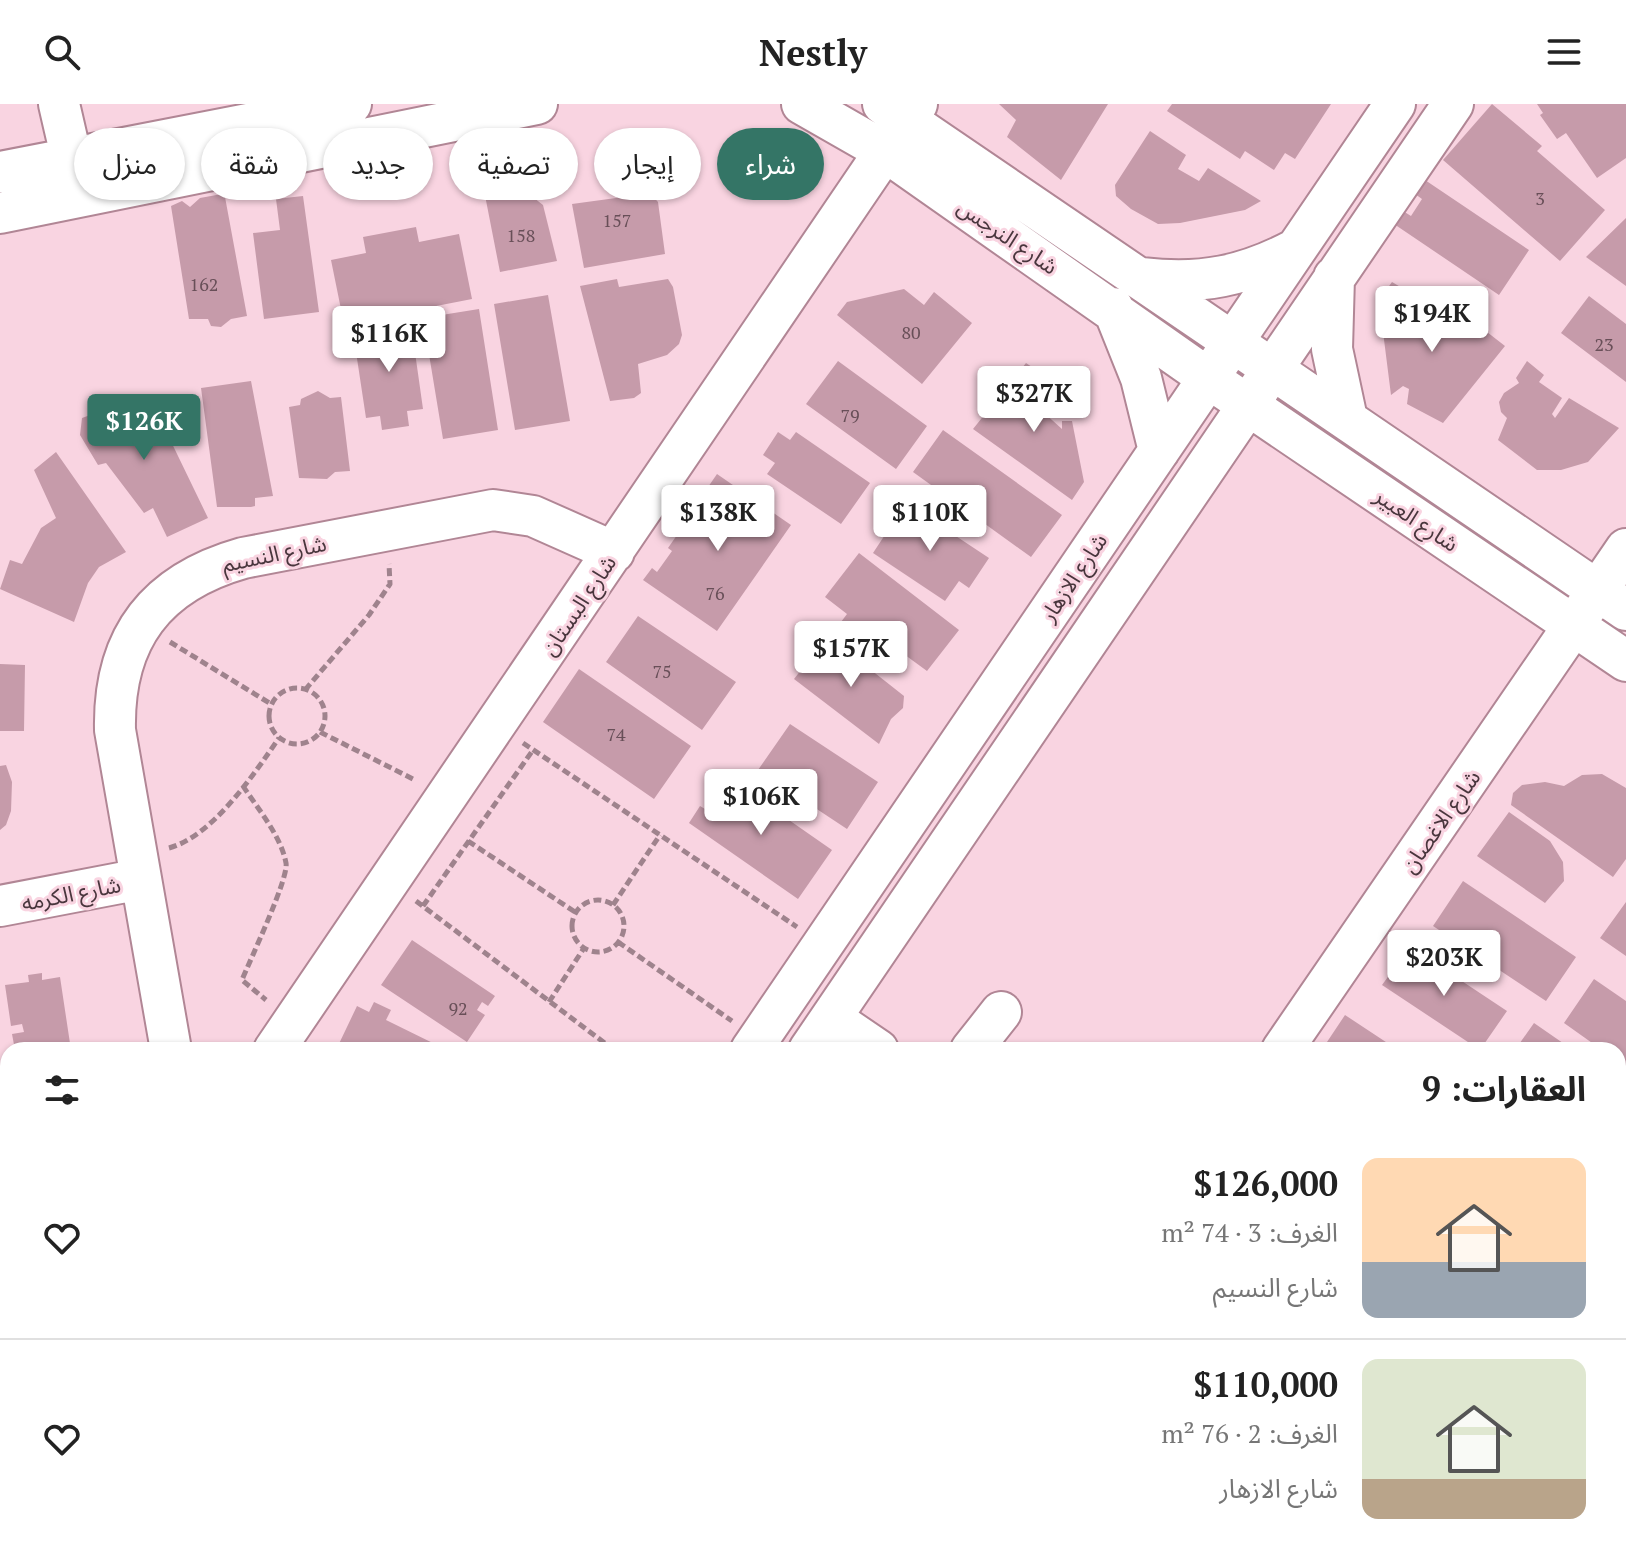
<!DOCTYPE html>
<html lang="ar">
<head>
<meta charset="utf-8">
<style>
  body { margin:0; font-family:"PT Serif","Noto Sans Arabic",serif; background:#f6f6f6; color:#222; direction:rtl; height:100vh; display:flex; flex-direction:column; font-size:30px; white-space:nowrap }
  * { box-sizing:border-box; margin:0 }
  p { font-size:26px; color:#767676 }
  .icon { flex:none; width:44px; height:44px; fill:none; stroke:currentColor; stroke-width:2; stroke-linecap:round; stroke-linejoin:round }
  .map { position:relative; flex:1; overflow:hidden; direction:ltr }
  .sheet { position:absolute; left:0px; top:938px; width:1626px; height:512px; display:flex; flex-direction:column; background:#fff; border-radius:24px 24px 0 0; box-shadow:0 2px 6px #0004; direction:rtl }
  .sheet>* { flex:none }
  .hud { position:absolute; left:24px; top:24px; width:800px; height:72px; direction:rtl; display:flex; gap:16px }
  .price { position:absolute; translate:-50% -68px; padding:0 18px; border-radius:8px; background:#fff; color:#222; font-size:26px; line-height:52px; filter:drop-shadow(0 2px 4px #0008) }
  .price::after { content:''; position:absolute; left:50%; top:48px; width:24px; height:18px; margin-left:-12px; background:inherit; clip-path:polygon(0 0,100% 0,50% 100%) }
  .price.current { background:#347566; color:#fff }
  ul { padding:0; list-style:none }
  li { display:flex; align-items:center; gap:24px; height:200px; padding:0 40px }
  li+li { border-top:2px solid #e0e0e0 }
  li span { display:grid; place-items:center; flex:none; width:224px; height:160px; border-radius:16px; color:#555 }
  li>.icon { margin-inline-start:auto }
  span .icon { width:96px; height:96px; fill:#fffc; stroke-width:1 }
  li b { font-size:34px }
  h2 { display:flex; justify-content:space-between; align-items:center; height:96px; padding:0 40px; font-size:34px }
  .tag { padding:0 28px; border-radius:36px; background:#fff; box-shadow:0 2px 6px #0004; font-size:28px; line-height:72px }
  .tag.current { background:#347566; color:#fff }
  header { display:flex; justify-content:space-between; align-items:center; height:104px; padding:0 40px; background:#fff; font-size:36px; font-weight:600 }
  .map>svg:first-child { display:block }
</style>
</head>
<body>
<header><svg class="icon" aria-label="menu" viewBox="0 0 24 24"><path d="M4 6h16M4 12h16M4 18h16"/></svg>Nestly<svg class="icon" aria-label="search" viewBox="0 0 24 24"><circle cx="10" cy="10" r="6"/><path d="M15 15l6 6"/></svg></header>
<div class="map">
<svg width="1626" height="1450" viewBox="0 0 1626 1450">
  <rect width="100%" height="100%" fill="#f9d4e1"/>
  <path fill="#c69baa" d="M999 0H1108L1061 76 1007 33 1016 16Z
    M1172 0H1331L1295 55 1285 49 1274 66 1245 47 1240 55 1167 7Z
    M1492 0 1542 42 1537 47 1605 106 1560 157 1443 56Z
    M1537 0H1626V54L1597 74 1566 29 1557 35 1540 11 1543 9Z
    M1150 27 1186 51 1178 65 1199 77 1208 64 1261 97 1245 106 1180 119 1158 120 1131 105 1116 92 1115 81Z
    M527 69 529 90 543 101 557 157 500 168 482 76Z
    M1425 76 1529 146 1499 191 1394 120 1403 107 1411 112 1422 95 1415 90Z
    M627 83 645 84 658 98 665 150 584 164 572 100 616 94Z
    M222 90 225 93 247 212 231 215 221 223 211 222 208 215H189L171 102 182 97 190 103 200 94Z
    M303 92 319 208 264 215 253 129 280 126 276 95Z
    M1626 114V182L1586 153Z
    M416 123 419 138 459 130 472 195 344 220 331 156 366 149 363 133Z
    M617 175 619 183 668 175 673 183 682 231 679 240 667 251 638 260 641 289 634 294 610 297 580 182Z
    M1392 178 1414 191 1412 196 1427 208 1432 202 1469 229 1478 221 1505 242 1443 319 1407 300 1409 285 1403 282 1391 291 1379 196Z
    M904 185 924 201 934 188 972 219 922 280 837 211 847 198Z
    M548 191 570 317 515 326 494 200Z
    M1589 192 1626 220V278L1561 229Z
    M479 205 498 326 443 335 423 214Z
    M411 220 423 305 407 307 409 322 382 326 380 312 366 314 353 228Z
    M838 257 927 322 896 365 806 300Z
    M1527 257 1544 271 1539 278 1562 294 1552 310 1555 314 1569 294 1619 324 1588 358 1561 366H1537L1498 336 1507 314 1501 308 1499 298 1504 289 1519 279 1516 274Z
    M1026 259 1041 269 1037 275 1045 282 1033 299 1062 325V317H1072L1084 378 1072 396 973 325Z
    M251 277 273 392 255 394V402L251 403H217L201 284Z
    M318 287 330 294 341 293 350 367 335 368 327 375 299 374 289 303 300 301 301 295Z
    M148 290 208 414 167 433 153 404 144 409 106 359 98 361 80 331 82 314Z
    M943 326 1062 411 1031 453 913 368Z
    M778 328 790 336 796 328 870 379 841 420 767 370 775 359 763 351Z
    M56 348 126 448 99 463 88 479 74 518 0 485 10 456 22 460 41 424 56 414 34 366Z
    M717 370 791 421 717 527 643 476 652 464 657 468 672 447 668 444 693 408 697 411 712 390 706 386Z
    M906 399 989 454 969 484 959 477 945 497 873 449Z
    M859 449 959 526 927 567 901 548 894 558 841 518 847 510 825 493Z
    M638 512 736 578 702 626 606 558Z
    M828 532 904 592 903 604 891 615 879 640 794 575Z
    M0 560 25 561 24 627H0Z
    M579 565 691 642 654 695 543 618Z
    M790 620 878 678 847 725 758 666Z
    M6 661 12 678 11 707 6 721 0 726V662Z
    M723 670 832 746 798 795 689 719 700 702 705 705Z
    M1602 670 1626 684V755L1613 773 1511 701 1513 689 1522 681 1545 678 1564 682 1582 671Z
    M1509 708 1550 737 1563 758 1564 777 1545 799 1477 752Z
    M1463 777 1576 853 1546 897 1433 822Z
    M1626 798V852L1600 834Z
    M412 836 495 892 488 902 482 898 477 906 485 911 467 938 381 881Z
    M1409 842 1507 907 1480 946 1382 881 1401 855 1402 845Z
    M42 869V876L60 873 71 946H15L12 930 24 928 22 920 11 922 5 881 29 878 28 871Z
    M1594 875 1626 897V962L1618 957V946H1602L1564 919Z
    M374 898 391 906 386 916 447 946H336L357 902 369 908Z
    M1345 911 1398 946H1332L1325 941Z
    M1534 919 1573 946H1515Z
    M8 971V1031L0 1032V972Z
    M1618 977 1626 982V1022L1618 1034Z
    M8 1062V1130H6L0 1063Z
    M8 1301V1357L0 1358V1303Z
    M8 1379V1436L0 1438V1380Z
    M77 1442H189L187 1450H59L58 1445Z
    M1206 1442H1297L1298 1450H1179L1206 1445Z
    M1364 1442H1474V1450H1365Z"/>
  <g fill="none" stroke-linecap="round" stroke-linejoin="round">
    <g stroke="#b18695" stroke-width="44">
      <path id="minor" d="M59 0 77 78
        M802 0 886 48 1208 274 1626 557
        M883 0 1626 506
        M0 68 351 0
        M0 109 537 0
        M1334 173 1332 245 1347 315
        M1143 174C1201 181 1245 172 1296 145
        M1113 204 1141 274 1159 347
        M0 802 141 775
        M831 914 878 946
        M171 946 115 626C113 535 155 479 243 454L493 406 533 412 614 448
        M274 946 917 0
        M751 946 1395 0
        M809 946 1453 0
        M971 946 1001 908
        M1282 946 1626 445
        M1618 1175 1626 1164
        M259 1442 260 1450
        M718 1442 720 1450
        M1125 1442 1126 1450
        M1525 1442V1450
        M646 1450 650 1442"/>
    </g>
    <path stroke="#9f838d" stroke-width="5" stroke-dasharray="8 4" stroke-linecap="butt" d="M170 538 271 600
      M269 612a28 28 0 1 1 56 0a28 28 0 1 1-56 0Z
      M305 586 369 511 390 480 389 460
      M320 628 415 676
      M523 639 797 823
      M243 682C258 705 281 732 286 759 289 774 250 856 242 876L266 896
      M468 737 575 808
      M169 744C213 732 254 670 279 634
      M572 822a26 26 0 1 1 52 0a26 26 0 1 1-52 0Z
      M416 797 614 946
      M613 801 660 731
      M423 802 533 646
      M618 838 732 917
      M549 898 584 844
      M1618 1218 1626 1222
      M1618 1352 1626 1341
      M1618 1368 1626 1367"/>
    <use href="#minor" stroke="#fff" stroke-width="40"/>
  </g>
  <g text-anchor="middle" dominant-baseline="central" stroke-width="6" stroke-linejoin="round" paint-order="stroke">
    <g font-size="18" fill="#684f58">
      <text x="1540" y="94">3</text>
      <text x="617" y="116">157</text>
      <text x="521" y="131">158</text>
      <text x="204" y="180">162</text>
      <text x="911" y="228">80</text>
      <text x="1604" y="240">23</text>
      <text x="850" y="311">79</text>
      <text x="715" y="489">76</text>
      <text x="662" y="567">75</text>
      <text x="616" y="630">74</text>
      <text x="458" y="904">92</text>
    </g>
    <g font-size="22" fill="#49363d" stroke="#f9d4e1">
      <text transform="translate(1008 132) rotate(34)">شارع النرجس</text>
      <text transform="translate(1417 415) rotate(34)">شارع العبير</text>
      <text transform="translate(274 449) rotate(-12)">شارع النسيم</text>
      <text transform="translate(1073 473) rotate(-56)">شارع الازهار</text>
      <text transform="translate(578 501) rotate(-56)">شارع البستان</text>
      <text transform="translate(1440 717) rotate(-55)">شارع الاغصان</text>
      <text transform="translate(71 789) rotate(-11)">شارع الكرمه</text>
    </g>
  </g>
</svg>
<b class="price" style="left:1432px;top:250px">$194K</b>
<b class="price" style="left:389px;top:270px">$116K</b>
<b class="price" style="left:1034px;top:330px">$327K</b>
<b class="price current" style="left:144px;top:358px">$126K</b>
<b class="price" style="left:718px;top:449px">$138K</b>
<b class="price" style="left:930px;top:449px">$110K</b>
<b class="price" style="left:851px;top:585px">$157K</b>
<b class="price" style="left:761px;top:733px">$106K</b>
<b class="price" style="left:1444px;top:894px">$203K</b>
<div class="hud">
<a class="tag current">شراء</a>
<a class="tag">إيجار</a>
<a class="tag">تصفية</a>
<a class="tag">جديد</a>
<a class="tag">شقة</a>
<a class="tag">منزل</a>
</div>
<section class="sheet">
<h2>العقارات: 9<svg class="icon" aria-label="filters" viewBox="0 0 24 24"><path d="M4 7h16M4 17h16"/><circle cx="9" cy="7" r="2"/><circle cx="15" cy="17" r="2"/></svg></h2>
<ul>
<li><span style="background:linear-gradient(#ffd9b3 65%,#9aa5b1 0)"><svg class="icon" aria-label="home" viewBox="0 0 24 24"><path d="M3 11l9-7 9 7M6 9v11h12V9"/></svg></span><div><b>$126,000</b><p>الغرف: 3 · 74 m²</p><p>شارع النسيم</p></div><svg class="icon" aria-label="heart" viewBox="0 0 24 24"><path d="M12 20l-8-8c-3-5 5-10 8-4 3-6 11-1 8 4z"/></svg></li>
<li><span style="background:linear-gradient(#dfe7d0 75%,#b9a48a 0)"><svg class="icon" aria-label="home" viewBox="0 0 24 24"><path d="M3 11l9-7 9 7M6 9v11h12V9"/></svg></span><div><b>$110,000</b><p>الغرف: 2 · 76 m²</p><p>شارع الازهار</p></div><svg class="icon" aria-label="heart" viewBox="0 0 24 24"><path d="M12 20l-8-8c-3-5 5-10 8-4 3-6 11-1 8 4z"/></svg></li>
</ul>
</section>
</div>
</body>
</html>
